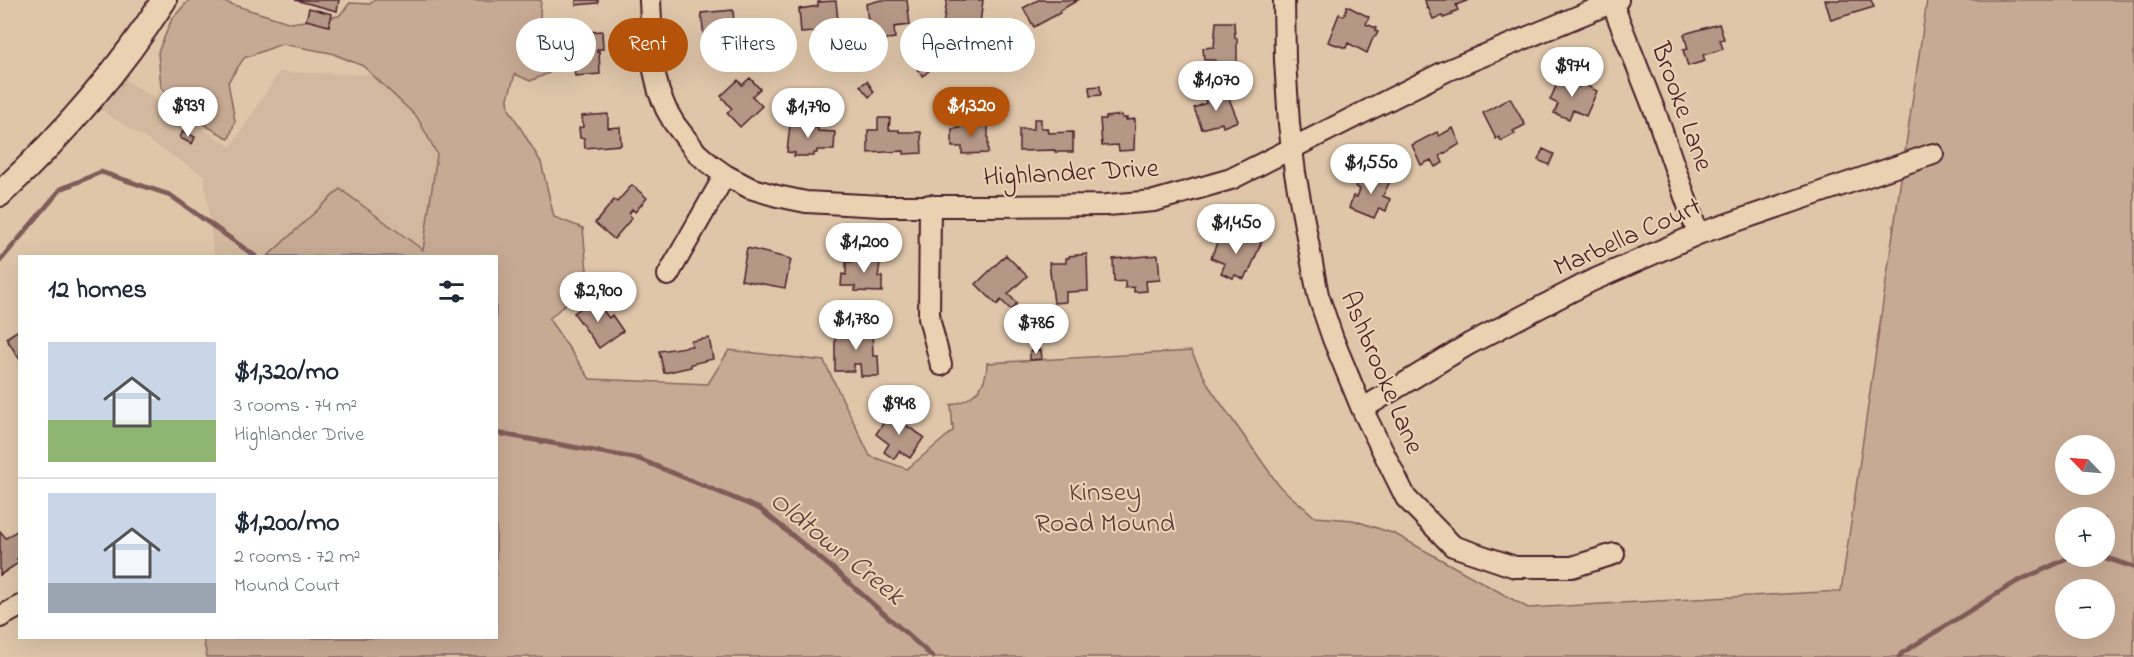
<!DOCTYPE html>
<html lang="en">
<head>
<meta charset="utf-8">
<style>
  body { margin:0; font-family:"Indie Flower",sans-serif; background:#f6f6f7; color:#1f2937; height:100vh; display:flex; flex-direction:column; font-size:22px; white-space:nowrap }
  * { box-sizing:border-box; margin:0 }
  p { font-size:20px; color:#747a83 }
  .icon { flex:none; width:33px; height:33px; fill:none; stroke:currentColor; stroke-width:2; stroke-linecap:round; stroke-linejoin:round }
  .map { position:relative; flex:1; overflow:hidden }
  .sheet { position:absolute; left:18px; top:255px; width:480px; height:384px; display:flex; flex-direction:column; background:#fff; border-radius:0px; box-shadow:0 6px 24px #0002 }
  .sheet>* { flex:none }
  .guide { position:absolute; left:516px; top:18px; width:570px; height:54px; display:flex; gap:12px }
  .needle { width:39px; rotate:295deg }
  .fabs { position:absolute; left:2055px; top:435px; display:grid; gap:12px }
  .fabs a { display:grid; place-items:center; width:60px; height:60px; border-radius:50%; background:#fff; box-shadow:0 6px 24px #0002; font-size:30px }
  .price { position:absolute; translate:-50% -51px; padding:0 14px; border-radius:21px; background:#fff; color:#222; font-size:20px; line-height:39px; filter:drop-shadow(0 2px 3px #0008) }
  .price::after { content:''; position:absolute; left:50%; top:36px; width:18px; height:14px; margin-left:-9px; background:inherit; clip-path:polygon(0 0,100% 0,50% 100%) }
  .price.selected { background:#b45309; color:#fff }
  ul { padding:0; list-style:none }
  li { display:flex; align-items:center; gap:18px; height:150px; padding:0 30px }
  li+li { border-top:2px solid #e0e1e3 }
  li span { display:grid; place-items:center; flex:none; width:168px; height:120px; border-radius:0px; color:#555 }
  li>.icon { margin-inline-start:auto }
  span .icon { width:72px; height:72px; fill:#fffc; stroke-width:1 }
  li b { font-size:26px }
  h2 { display:flex; justify-content:space-between; align-items:center; height:72px; padding:0 30px; font-size:26px }
  .chip { padding:0 21px; border-radius:27px; background:#fff; box-shadow:0 6px 24px #0002; font-size:21px; line-height:54px }
  .chip.selected { background:#b45309; color:#fff }
  .map>svg:first-child { display:block }
</style>
</head>
<body>
<div class="map">
<svg width="2134" height="657" viewBox="0 0 2134 657">
  <rect width="100%" height="100%" fill="#dfc6a9"/>
  <filter id="ink" filterUnits="userSpaceOnUse"><feTurbulence type="fractalNoise" baseFrequency=".0167" numOctaves="2"/><feDisplacementMap in="SourceGraphic" scale="12" xChannelSelector="R" yChannelSelector="G"/><feConvolveMatrix kernelMatrix="1 2 1 2 8 2 1 2 1" color-interpolation-filters="sRGB"/></filter>
  <g filter="url(#ink)">
    <path fill="#d2b89e" d="M101 64 231 147 279 72 382 75 502 148 496 256H214L204 176 76 94Z"/>
    <path fill="#c7aa94" stroke="#886460" stroke-width="1.5" fill-rule="evenodd" d="M189 0H218L291 23 339 16 350 3 370 4 374 0H541C538 26 542 48 549 73L530 81 515 74 508 98 509 109 541 162 554 217 583 228 588 283 549 319 590 379 708 384 729 350 824 361 870 456 907 469 953 431 951 405C973 400 987 387 987 363L1191 351 1210 388 1280 487 1315 517 1353 520 1395 534 1528 608 1841 591 1927 0H2134V657H207L203 638H496V256H268L340 189 423 250 437 154 417 117 363 66 331 53 282 44 244 58 228 82 235 121 229 139 189 116 161 87 158 52 172 19ZM2066 446H2104V484H2066ZM2066 518H2104V556H2066ZM2066 590H2104V628H2066Z"/>
    <g fill="none" stroke-linecap="round" stroke-linejoin="round">
      <path stroke="#805c59" stroke-width="5" d="M0 261 61 189 101 172 170 195 255 256
        M496 433 639 459 760 509 838 573 933 657
        M2100 556 2134 567
        M1899 657 1902 653 2016 582 2073 556"/>
    </g>
    <path fill="#b59785" stroke="#4a1f2b" stroke-width="1.5" d="M295 0H339L337 11Z
      M576 0H598V3L576 5Z
      M907 0 910 25 894 27 895 38 880 40 879 29 869 30 866 4 881 0Z
      M947 0H983L979 31 963 28V30L943 25Z
      M1038 0H1078L1059 11 1060 13 1034 27 1023 8Z
      M1425 0H1469L1456 5 1458 10 1451 13 1452 15 1443 18 1442 16 1433 19 1428 7 1427 8Z
      M1825 0H1871L1874 7 1831 20Z
      M836 1 839 30 801 33 799 9 818 6V2Z
      M1347 6 1369 17 1366 24 1376 28 1375 31 1378 32 1376 36 1373 38 1367 53 1348 43 1346 48 1328 42 1339 14 1344 16Z
      M309 8 332 14 329 26 306 20Z
      M733 10 736 47 710 49V35L704 36 701 13Z
      M1216 22H1234L1235 38H1237V67H1215V60H1204L1203 48 1214 47Z
      M1719 24 1724 39 1720 40 1723 49 1703 55 1705 61 1688 66 1683 50 1688 49 1684 34Z
      M602 31 603 49H597V52L599 51 600 74 575 76 571 41H573V33Z
      M925 62 931 69 923 76 917 69Z
      M1561 75 1573 80 1572 83 1579 87 1581 83 1597 91 1586 116 1573 110 1569 119 1554 113 1558 104 1550 100Z
      M750 78 760 89 752 96 762 106 740 127 727 113 732 109 721 96 738 80 742 85Z
      M867 81 874 92 869 97 860 86Z
      M1100 86 1101 95 1090 96 1089 87Z
      M1215 91 1218 99 1228 96 1238 121 1223 127 1222 123 1202 129 1194 108 1206 103 1203 95Z
      M1510 98 1525 125 1513 131 1515 134 1501 141 1499 137 1496 139 1483 113Z
      M608 114V128L620 127 621 145 585 148 584 138H580L579 128 583 127 582 116Z
      M1122 115V118H1127L1126 120 1135 119 1134 150 1119 151 1118 145 1102 146 1100 119H1106V117Z
      M791 116 804 117V127L818 128V131L835 132 834 150H817V153H814V156H794L795 153 787 152Z
      M878 118H890L889 130H899V132H921L922 153 904 154V151L868 153V130H878Z
      M968 119H979V124H988V153L962 154V147H952V129L960 128V124H969Z
      M1034 119H1041V128H1047L1048 133 1073 132V152H1055V150L1019 151V129H1034Z
      M1453 128 1460 144 1440 156 1443 163 1435 167 1431 160 1421 165 1412 145 1437 132 1439 136Z
      M183 131 195 137 192 144 180 138Z
      M1543 149 1554 154 1549 165 1538 160Z
      M1363 170 1390 181 1383 196 1390 199 1386 211 1379 208 1374 218 1349 208 1353 196 1357 197 1360 189 1356 187Z
      M632 185 647 198 635 212 632 209 629 214 632 218 614 239 595 223 614 200 617 202Z
      M1220 235 1230 239 1231 235 1240 238 1239 242 1241 243 1245 235 1262 241 1249 272H1247L1244 279 1235 275 1233 278 1221 273 1225 264 1211 258Z
      M747 248 791 259 785 288 741 280Z
      M1087 254 1088 291 1066 292V302L1054 303 1049 263H1066V258H1069V256Z
      M853 255H881L878 277H882V292L855 291V286H841L842 274 846 275V262H853Z
      M1006 255 1027 276 1008 294 1017 303 1011 310 1001 300 997 305 976 284Z
      M1158 255 1160 280 1146 281 1147 291 1134 292V287L1125 288V281L1114 282 1113 259Z
      M594 299 609 318 612 315 623 331 599 348 574 313Z
      M843 327H872L873 356H878L879 376H861L860 364H854V371H835V337H844Z
      M20 329V360L6 338Z
      M709 338 713 359 691 364V367L664 373 659 351 692 346 691 341Z
      M1041 350 1042 359 1030 360V351Z
      M892 410 907 420 904 424 924 437 910 458 899 451 894 459 884 452 889 444 876 434Z
      M18 530 20 533V558L17 559 20 562 0 575V531L6 538Z"/>
    <g fill="none" stroke-linecap="round" stroke-linejoin="round">
      <g stroke="#4a1f2b" stroke-width="24">
        <path id="minor" d="M650 0 653 66 659 92 666 109 674 123 697 153 711 165 725 175 750 188 777 196 806 202 882 206H985L1107 205 1154 201 1231 179 1446 71 1618 0
          M1284 0 1285 60 1289 124 1295 173 1318 295 1333 339 1362 409 1406 498 1453 546 1515 567H1572L1614 554
          M1611 0 1656 114 1698 234
          M930 205 929 318 941 365
          M668 275 725 175
          M1362 409 1469 344 1589 282 1698 234 1933 154
          M0 617 20 606"/>
      </g>
      <g stroke="#4a1f2b" stroke-width="28">
        <path id="tertiary" d="M0 194C62 136 118 72 164 0"/>
      </g>
      <use href="#minor" stroke="#e9d1b1" stroke-width="20"/>
      <use href="#tertiary" stroke="#e9d1b1" stroke-width="24"/>
    </g>
  </g>
  <g text-anchor="middle" dominant-baseline="central" stroke-width="4.5" stroke-linejoin="round" paint-order="stroke">
    <g font-size="27" fill="#4a1f2b" stroke="#e9d1b1">
      <text transform="translate(1681 107) rotate(70)">Brooke Lane</text>
      <text transform="translate(1071 174) rotate(-3)">Highlander Drive</text>
      <text transform="translate(1628 238) rotate(-24)">Marbella Court</text>
      <text transform="translate(1381 373) rotate(67)">Ashbrooke Lane</text>
    </g>
    <g font-size="27" fill="#5d343b" stroke="#e9d1b1">
      <text x="1105" y="493">Kinsey<tspan x="1105" dy="31">Road Mound</tspan></text>
    </g>
    <g font-size="28" font-style="italic" fill="#60383e" stroke="#e9d1b1">
      <text transform="translate(836 549) rotate(39)">Oldtown Creek</text>
    </g>
  </g>
</svg>
<div class="fabs">
<a><svg class="needle" viewBox="-14 -14 28 28"><path d="M0-13l5 13h-10z" fill="#e53935"/><path d="M0 13l5-13h-10z" fill="#747a83"/></svg></a>
<a>+</a>
<a>−</a>
</div>
<b class="price" style="left:1572px;top:98px">$974</b>
<b class="price" style="left:1216px;top:112px">$1,070</b>
<b class="price" style="left:188px;top:138px">$939</b>
<b class="price selected" style="left:971px;top:138px">$1,320</b>
<b class="price" style="left:808px;top:139px">$1,790</b>
<b class="price" style="left:1371px;top:195px">$1,550</b>
<b class="price" style="left:1236px;top:255px">$1,450</b>
<b class="price" style="left:864px;top:274px">$1,200</b>
<b class="price" style="left:598px;top:323px">$2,900</b>
<b class="price" style="left:856px;top:351px">$1,780</b>
<b class="price" style="left:1036px;top:355px">$786</b>
<b class="price" style="left:899px;top:436px">$948</b>
<div class="guide">
<a class="chip">Buy</a>
<a class="chip selected">Rent</a>
<a class="chip">Filters</a>
<a class="chip">New</a>
<a class="chip">Apartment</a>
</div>
<section class="sheet">
<h2>12 homes<svg class="icon" aria-label="filters" viewBox="0 0 24 24"><path d="M4 7h16M4 17h16"/><circle cx="9" cy="7" r="2"/><circle cx="15" cy="17" r="2"/></svg></h2>
<ul>
<li><span style="background:linear-gradient(#c9d6e8 65%,#8fb573 0)"><svg class="icon" aria-label="home" viewBox="0 0 24 24"><path d="M3 11l9-7 9 7M6 9v11h12V9"/></svg></span><div><b>$1,320/mo</b><p>3 rooms · 74 m²</p><p>Highlander Drive</p></div></li>
<li><span style="background:linear-gradient(#c9d6e8 75%,#9aa5b1 0)"><svg class="icon" aria-label="home" viewBox="0 0 24 24"><path d="M3 11l9-7 9 7M6 9v11h12V9"/></svg></span><div><b>$1,200/mo</b><p>2 rooms · 72 m²</p><p>Mound Court</p></div></li>
</ul>
</section>
</div>
</body>
</html>
